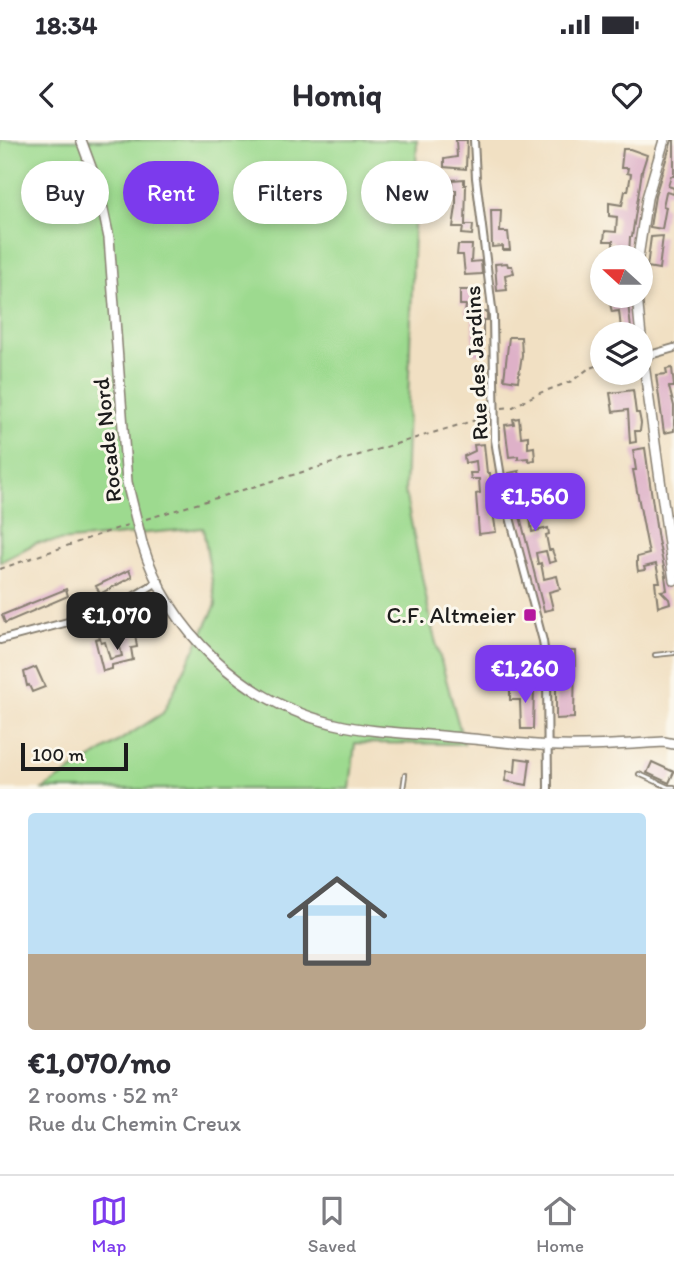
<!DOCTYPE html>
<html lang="en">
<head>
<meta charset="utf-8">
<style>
  body { margin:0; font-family:Itim,sans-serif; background:#f2f2f3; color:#2b2b33; height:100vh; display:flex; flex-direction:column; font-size:26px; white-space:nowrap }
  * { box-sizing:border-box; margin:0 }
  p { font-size:23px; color:#7c7c81 }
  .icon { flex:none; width:38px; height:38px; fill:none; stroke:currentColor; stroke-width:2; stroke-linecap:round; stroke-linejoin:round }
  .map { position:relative; height:649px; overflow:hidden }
  .side { display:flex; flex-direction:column; background:#fff; flex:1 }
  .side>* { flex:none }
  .top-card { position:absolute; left:21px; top:21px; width:634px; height:63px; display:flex; gap:14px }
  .needle { width:46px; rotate:291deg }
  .controls { position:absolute; left:590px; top:105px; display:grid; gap:14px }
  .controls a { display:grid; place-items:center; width:63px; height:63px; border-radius:50%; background:#fff; box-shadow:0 4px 10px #0003; font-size:35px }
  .scale { position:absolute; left:21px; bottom:18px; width:107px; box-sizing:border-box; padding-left:7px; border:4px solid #1c1c1c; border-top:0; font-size:19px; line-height:24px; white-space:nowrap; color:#1c1c1c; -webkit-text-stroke:5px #fbf7ec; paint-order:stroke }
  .price { position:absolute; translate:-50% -60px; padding:0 16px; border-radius:14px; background:#7c3aed; color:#fff; font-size:23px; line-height:46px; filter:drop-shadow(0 2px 4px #0008) }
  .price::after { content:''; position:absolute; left:50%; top:42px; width:21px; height:16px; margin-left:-10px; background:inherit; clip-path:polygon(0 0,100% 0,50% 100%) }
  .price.current { background:#222; color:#fff }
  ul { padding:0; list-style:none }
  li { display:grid; align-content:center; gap:14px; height:371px; padding:0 28px }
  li+li { border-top:2px solid #e1e1e2 }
  li span { display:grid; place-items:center; height:217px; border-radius:7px; color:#555 }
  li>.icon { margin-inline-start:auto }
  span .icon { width:126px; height:126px; fill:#fffc; stroke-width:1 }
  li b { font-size:30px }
  .pill { padding:0 24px; border-radius:32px; background:#fff; box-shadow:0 4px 10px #0003; font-size:24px; line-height:63px }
  .pill.current { background:#7c3aed; color:#fff }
  .status { display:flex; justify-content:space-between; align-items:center; height:49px; padding:0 35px; background:#fff; direction:ltr }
  .status svg { height:19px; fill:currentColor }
  header { display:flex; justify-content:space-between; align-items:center; height:91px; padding:0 28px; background:#fff; font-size:32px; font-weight:800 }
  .tab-bar { display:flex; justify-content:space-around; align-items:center; height:98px; border-top:2px solid #e1e1e2; background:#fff; font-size:19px; color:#7c7c81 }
  .tab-bar a { display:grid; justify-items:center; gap:4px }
  .tab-bar .current { color:#7c3aed }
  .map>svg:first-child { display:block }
</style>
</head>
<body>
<div class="status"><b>18:34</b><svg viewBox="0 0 49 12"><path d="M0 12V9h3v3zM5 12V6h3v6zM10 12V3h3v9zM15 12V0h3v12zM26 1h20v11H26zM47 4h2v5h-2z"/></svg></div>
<header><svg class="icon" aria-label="back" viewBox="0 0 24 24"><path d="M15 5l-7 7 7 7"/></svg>Homiq<svg class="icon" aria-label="heart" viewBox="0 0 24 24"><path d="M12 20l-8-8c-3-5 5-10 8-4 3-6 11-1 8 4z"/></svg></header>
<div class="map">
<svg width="674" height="649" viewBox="0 0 674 649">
  <rect width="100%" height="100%" fill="#fbf7ec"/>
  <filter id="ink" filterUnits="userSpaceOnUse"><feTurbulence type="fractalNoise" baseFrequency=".0143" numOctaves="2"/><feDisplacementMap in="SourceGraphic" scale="14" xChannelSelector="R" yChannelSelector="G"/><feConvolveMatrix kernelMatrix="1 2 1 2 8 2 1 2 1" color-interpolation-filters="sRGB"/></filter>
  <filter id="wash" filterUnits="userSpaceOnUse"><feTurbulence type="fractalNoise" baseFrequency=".00686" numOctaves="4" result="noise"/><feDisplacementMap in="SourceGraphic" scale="28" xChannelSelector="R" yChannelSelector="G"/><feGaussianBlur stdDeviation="1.57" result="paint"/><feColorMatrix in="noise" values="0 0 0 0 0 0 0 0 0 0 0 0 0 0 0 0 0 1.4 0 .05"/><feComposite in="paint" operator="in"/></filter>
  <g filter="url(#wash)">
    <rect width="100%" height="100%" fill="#f1e0c3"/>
    <path fill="#9dda8f" stroke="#5c7b56" stroke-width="2" d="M0 0H417L405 352 433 492 464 604 355 603 350 649H43L163 573 216 465 203 388 36 403 0 422Z"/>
    <g id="blocks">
      <path fill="#deb1c8" d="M456 0H467L466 29 444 27V19L457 17Z
        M672 0H674V36H671L668 46 674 48V54L666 52 663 66 666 67 662 89 650 87 655 56Z
        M623 9H630L647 15 642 31 632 97H630L629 116H613V101H604L605 91 616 92 617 77 609 76V63L622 65 625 51H628L631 34 627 33 628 28H621Z
        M464 39V45H466L465 85H473L472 95 462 94 463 87H453L456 67V50H452V40Z
        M491 70H501L500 92H508L510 110H503V106L492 107Z
        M663 96 659 129 647 127 651 97Z
        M458 105H472L471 122 481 121 482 134 465 135 463 115H457Z
        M507 123 508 126H512L514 133 505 135 507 150 497 151 495 124Z
        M460 150H474L472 172H487V180H483V214H473L472 174H465L466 165H460Z
        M608 156H627L631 188 621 189 619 171 612 172Z
        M509 197H521L522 215 518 241 504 239Z
        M672 228 674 247H669L674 266V291L664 293 656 235 667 234 666 229Z
        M633 250 636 273H639L641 283 640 291H635L636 302 630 303 628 270 613 272 610 253Z
        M519 278 521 297 528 296V308L534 307 535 320 529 321 528 318 518 319V316L509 317 505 285 514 284 513 279Z
        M484 304 487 333H490L491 344H487L490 365H492L496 392 479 394 476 354 480 353 479 339H471L470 333H477L476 321 465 323 464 316 475 311 474 305Z
        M645 308 658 400 666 436H665L667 450 661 451 669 459 670 463 658 467 655 442H660L656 424 644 427 645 430 638 431 637 425V417L649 414 633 330H636L633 310Z
        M519 331 521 340 531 338 535 351 552 348 554 357 538 360 539 368 529 371 532 392 548 388 549 394 546 395 549 410H552L556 421 549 423 546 411 536 413 538 424 541 423 544 439 557 436 560 449 549 452 553 469 544 471 509 333Z
        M129 430 132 437 100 454 96 446Z
        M66 449 68 456 5 483 2 475Z
        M135 494 137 507 131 508 133 520 112 525V529L103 531 95 499 100 498 101 503 105 502 110 519 122 516 118 498Z
        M556 511H575L574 578 556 579Z
        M533 517 534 533H538V541H536V545H529L528 529 523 530 522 518Z
        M36 527 45 547 32 552 29 545 27 546 24 532Z
        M534 547 533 589H521L520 560H510V548Z
        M516 618 530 620 527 645 505 641 507 631 515 632Z
        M652 622 674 632 669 643 647 633Z"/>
    </g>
  </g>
  <g filter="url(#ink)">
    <use href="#blocks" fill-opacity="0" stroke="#867e70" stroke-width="2"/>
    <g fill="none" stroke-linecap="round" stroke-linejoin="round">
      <g stroke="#867e70" stroke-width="6">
        <path id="service" d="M655 515 674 513
          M639 634 668 647H674
          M403 649 405 635"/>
      </g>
      <g stroke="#867e70" stroke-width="10">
        <path id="minor" d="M474 0 476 38 493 176 495 300 504 355 543 501 547 533 548 649
          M643 217 674 208
          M0 500 102 473 120 465 159 441"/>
      </g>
      <g stroke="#867e70" stroke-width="12">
        <path id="secondary" d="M81 0 98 46 109 98 127 342
          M638 117 647 58 664 0
          M637 156 643 217 674 440
          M142 403C169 492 245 563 335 584 373 593 413 593 451 597 487 600 522 605 558 606 593 607 629 604 664 602L674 604"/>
      </g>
      <path stroke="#867e70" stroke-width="2" stroke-dasharray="5 5" stroke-linecap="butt" d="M502 268 513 267 537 254 572 241 588 229 602 224
        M146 379 489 276
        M0 429 130 384"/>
      <use href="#service" stroke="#fff" stroke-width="2.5"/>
      <use href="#minor" stroke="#fff" stroke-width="6"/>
      <use href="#secondary" stroke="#fff" stroke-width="9"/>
      <g stroke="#867e70" stroke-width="12" stroke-linecap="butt">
        <path id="secondary-bridge" d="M127 342 142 403"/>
      </g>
      <use href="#secondary-bridge" stroke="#fff" stroke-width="9"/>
    </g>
  </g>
  <rect fill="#b5179e" stroke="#fbf7ec" stroke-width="2.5" x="523" y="468" width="14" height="14" rx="3.5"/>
  <g text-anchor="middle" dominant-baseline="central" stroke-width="6" stroke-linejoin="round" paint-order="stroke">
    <g font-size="23" fill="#1c1c1c" stroke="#fbf7ec">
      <text transform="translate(476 223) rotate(-93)">Rue des Jardins</text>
      <text transform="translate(107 300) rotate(-96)">Rocade Nord</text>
    </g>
    <g font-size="23" fill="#1c1c1c" stroke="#fbf7ec" text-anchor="end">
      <text x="516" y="475">C.F. Altmeier</text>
    </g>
  </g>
</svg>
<div class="controls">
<a><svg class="needle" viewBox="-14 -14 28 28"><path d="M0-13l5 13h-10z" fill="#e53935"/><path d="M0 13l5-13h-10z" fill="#7c7c81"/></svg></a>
<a><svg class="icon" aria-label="layers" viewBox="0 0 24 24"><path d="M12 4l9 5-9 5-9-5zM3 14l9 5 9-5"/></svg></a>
</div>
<div class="scale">100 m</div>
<b class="price" style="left:535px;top:393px">€1,560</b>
<b class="price current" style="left:117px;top:512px">€1,070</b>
<b class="price" style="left:525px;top:565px">€1,260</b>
<div class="top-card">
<a class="pill">Buy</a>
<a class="pill current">Rent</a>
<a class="pill">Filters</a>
<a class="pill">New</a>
</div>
</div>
<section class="side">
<ul>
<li><span style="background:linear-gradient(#bfe0f5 65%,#b9a48a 0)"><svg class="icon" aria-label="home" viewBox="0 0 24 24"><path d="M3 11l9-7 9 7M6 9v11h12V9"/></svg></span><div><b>€1,070/mo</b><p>2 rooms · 52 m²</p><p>Rue du Chemin Creux</p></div></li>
</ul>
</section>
<nav class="tab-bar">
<a class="current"><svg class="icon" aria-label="map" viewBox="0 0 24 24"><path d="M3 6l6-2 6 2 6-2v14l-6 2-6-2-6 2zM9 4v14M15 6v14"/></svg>Map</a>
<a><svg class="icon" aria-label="saved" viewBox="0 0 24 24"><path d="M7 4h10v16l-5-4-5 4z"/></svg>Saved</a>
<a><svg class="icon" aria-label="home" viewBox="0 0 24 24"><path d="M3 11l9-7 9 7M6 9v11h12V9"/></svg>Home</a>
</nav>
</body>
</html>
